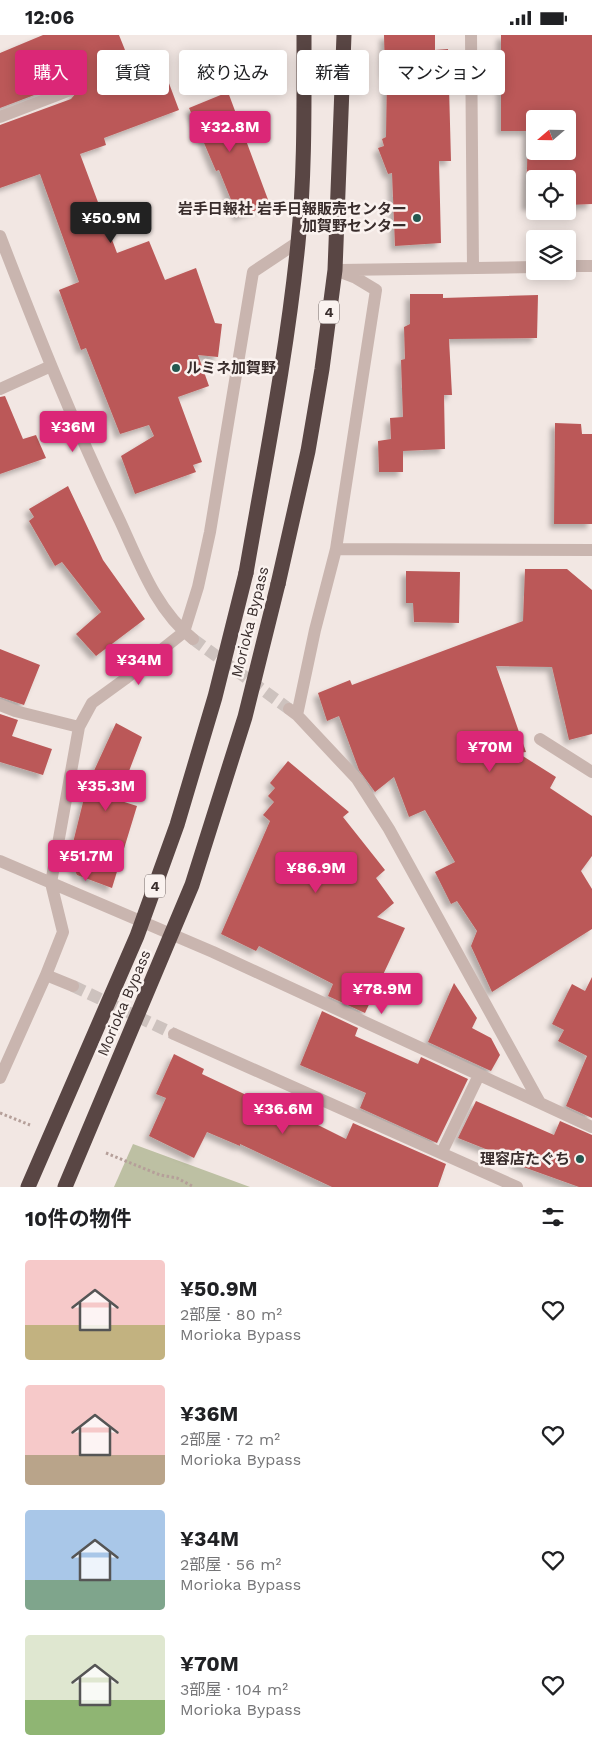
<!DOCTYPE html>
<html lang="ja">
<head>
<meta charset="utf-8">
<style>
  body { margin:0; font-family:"Work Sans","Noto Sans JP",sans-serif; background:#f2f2f2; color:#202124; height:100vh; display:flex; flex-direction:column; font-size:19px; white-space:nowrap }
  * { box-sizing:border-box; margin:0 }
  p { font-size:16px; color:#757577 }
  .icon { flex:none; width:28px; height:28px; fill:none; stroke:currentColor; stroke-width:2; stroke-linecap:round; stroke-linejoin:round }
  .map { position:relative; height:1152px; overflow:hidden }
  .side { display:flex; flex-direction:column; background:#fff; flex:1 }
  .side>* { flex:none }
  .guide { position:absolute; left:15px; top:15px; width:562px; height:45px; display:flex; gap:10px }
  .needle { width:32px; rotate:250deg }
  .tools { position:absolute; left:526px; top:75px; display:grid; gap:10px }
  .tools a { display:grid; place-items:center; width:50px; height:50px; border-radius:5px; background:#fff; box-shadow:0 2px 12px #0003; font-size:25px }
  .price { position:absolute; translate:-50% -42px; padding:0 11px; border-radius:5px; background:#db2777; color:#fff; font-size:16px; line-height:32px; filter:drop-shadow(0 1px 2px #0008) }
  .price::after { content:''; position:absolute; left:50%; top:30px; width:15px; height:11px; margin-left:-8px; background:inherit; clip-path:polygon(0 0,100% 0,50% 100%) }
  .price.on { background:#222; color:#fff }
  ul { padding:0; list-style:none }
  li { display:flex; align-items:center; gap:15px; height:125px; padding:0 25px }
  li span { display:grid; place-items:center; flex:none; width:140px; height:100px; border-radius:5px; color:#555 }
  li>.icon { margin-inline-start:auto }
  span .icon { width:60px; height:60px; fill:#fffc; stroke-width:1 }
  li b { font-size:21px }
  h2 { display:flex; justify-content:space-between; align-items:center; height:60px; padding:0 25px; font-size:21px }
  .chip { padding:0 18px; border-radius:5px; background:#fff; box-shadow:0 2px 12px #0003; font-size:18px; line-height:45px }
  .chip.on { background:#db2777; color:#fff }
  .status { display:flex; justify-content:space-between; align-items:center; height:35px; padding:0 25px; background:#fff; direction:ltr }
  .status svg { height:14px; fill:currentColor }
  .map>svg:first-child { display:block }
</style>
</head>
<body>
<div class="status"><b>12:06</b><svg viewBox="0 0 49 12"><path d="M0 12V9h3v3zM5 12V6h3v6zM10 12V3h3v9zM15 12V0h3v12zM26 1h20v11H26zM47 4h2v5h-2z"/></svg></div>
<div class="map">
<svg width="592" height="1152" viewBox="0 0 592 1152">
  <defs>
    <filter id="shadow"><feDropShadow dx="-4.5" dy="4.5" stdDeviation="2.5" flood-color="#0004"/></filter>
  </defs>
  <rect width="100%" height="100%" fill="#f2e7e3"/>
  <path fill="#bdc0a3" d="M133 1109 250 1152H114Z"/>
  <path fill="#bb5958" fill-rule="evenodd" filter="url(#shadow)" d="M43 0H119L137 45 164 35 179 75 104 103 106 110 80 119 117 218 149 206 165 245 196 233 215 288 222 289 218 322 198 320 209 351 178 362 202 427 193 430 196 437 135 459 121 421 154 401 149 390 120 399 86 313 81 315 59 255 79 247 40 139 0 153V90L71 64 76 58 73 50 66 48 0 73V18Z
    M384 0H435V15L448 14 451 126H439L441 208 395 211 392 138 388 139 378 113 384 111 382 104 386 102 387 39H385Z
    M501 0H592V169L568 170V144H535V171H526L528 96H501ZM535 84H568V116H535Z
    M228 57 270 170 238 182 219 135 216 136 189 73Z
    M410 259H443V263L538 260 537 303 449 304 452 360H444L445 414 403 416V437H379L378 406 391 404 390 383 403 382 401 325 405 324 404 292 410 289Z
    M5 361 23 404 36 400 46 423 0 439V362Z
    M555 388 581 389 582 399H592V489H554Z
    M68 451 103 525 145 584 96 621 76 599 101 577 62 527 55 531 29 486 34 482 29 474Z
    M525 534H567L592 555V699L569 705 552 632 496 631 526 717 518 718 556 742 550 753 592 781V821L581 836 592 854V894L492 957 471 911 477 896 457 866 451 869 435 837 455 827 425 775 409 782 394 742 375 757 359 735 339 681 327 686 318 658 350 645 352 650 523 586Z
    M406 536 460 537 459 588 414 587 413 568H406Z
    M0 614 40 630 24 670 0 662Z
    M0 679 18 685 12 701 52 714 43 740 0 727Z
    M116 688 142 702 118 765 137 771 112 853 77 840 69 824 87 751Z
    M288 726 349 777 343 782 385 835 376 843 394 868 377 882 405 893 365 978 328 961 333 949 259 911 256 916 221 899 270 786 263 780 274 767 268 761 275 753 270 748Z
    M592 942V1083L566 1071 587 1021 558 1006 564 995 552 989 572 949 585 956Z
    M454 948 477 983 472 993 491 1003 500 1020 491 1036 428 1007Z
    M322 976 358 993 355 1001 418 1029 421 1022 468 1044 437 1108 360 1073 366 1058 300 1030Z
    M174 1019 204 1034 202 1039 305 1088 306 1084 346 1104 353 1088 446 1129 438 1152H332L240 1109V1111L207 1097 194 1123 149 1101 166 1063 156 1059Z
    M476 1066 554 1100 560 1086 592 1100V1152H579L515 1129 516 1126 458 1103Z"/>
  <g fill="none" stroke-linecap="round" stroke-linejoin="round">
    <path stroke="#cdc2be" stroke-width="12" stroke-dasharray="12 6" stroke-linecap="butt" d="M193 604 289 674
      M73 951 174 999"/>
    <path stroke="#b59f99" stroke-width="3" stroke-dasharray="2.5 2.5" stroke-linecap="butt" d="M0 1078 30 1090
      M106 1118 160 1140 177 1143 194 1152"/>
    <path stroke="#c9b5af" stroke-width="12" d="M471 0 473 232
      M0 82 68 56
      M0 201C37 297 75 393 120 486 139 527 156 575 193 604
      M568 231H592
      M340 235 535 232
      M0 354 51 331
      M336 514 592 515
      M0 670 15 676 79 692
      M289 674 297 680 357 744 389 794 540 1068
      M297 680 315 595 336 514 376 255 356 243 335 235
      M540 704 592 737
      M0 826 213 917 592 1092
      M46 940 73 951
      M174 999 517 1152
      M0 1043 46 940 63 897 51 848 79 692 92 668 125 644 184 597 198 552 210 497 253 237 298 207
      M442 1117 479 1040"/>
    <path stroke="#594644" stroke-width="15" d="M246 538C265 428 287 319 298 208 305 139 304 69 304 0
      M278 549 308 416 322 334 335 235 344 0"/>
    <path stroke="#594644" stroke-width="15" d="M28 1152 137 901 177 790 215 662 246 538
      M65 1152 192 850 245 682 278 549"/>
  </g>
  <g fill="#25574f" stroke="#faf2ef" stroke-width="2">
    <circle cx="417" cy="183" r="5"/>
    <circle cx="176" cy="333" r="5"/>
    <circle cx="580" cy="1124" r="5"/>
  </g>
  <g text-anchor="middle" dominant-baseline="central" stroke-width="5" stroke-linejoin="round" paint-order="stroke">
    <g fill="#faf2ef" stroke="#736866" stroke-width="1">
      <rect x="319" y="265.5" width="20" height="23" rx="4"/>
      <rect x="145" y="839.5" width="20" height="23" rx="4"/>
    </g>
    <g font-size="14" font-weight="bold" fill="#392d2c">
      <text x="329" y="277">4</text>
      <text x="155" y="851">4</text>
    </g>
    <g font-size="15" font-weight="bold" fill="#392d2c" stroke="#faf2ef" text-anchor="end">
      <text x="407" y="174">岩手日報社 岩手日報販売センター<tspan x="407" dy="17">加賀野センター</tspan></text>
      <text x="186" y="333" text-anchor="start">ルミネ加賀野</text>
      <text x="570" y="1124">理容店たぐち</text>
    </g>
    <g font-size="15" fill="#392d2c" stroke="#faf2ef">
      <text transform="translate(250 587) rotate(-76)">Morioka Bypass</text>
      <text transform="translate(124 968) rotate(-67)">Morioka Bypass</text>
    </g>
  </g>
</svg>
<div class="tools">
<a><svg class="needle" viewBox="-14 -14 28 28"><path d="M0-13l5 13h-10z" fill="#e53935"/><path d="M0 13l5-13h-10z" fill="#757577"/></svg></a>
<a><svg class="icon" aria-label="locate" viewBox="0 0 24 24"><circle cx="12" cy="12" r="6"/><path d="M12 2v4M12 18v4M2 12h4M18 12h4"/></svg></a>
<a><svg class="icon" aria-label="layers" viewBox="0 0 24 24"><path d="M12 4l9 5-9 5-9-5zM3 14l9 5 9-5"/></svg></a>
</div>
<b class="price" style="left:230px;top:118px">¥32.8M</b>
<b class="price on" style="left:111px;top:209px">¥50.9M</b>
<b class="price" style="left:73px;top:418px">¥36M</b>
<b class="price" style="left:139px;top:651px">¥34M</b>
<b class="price" style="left:490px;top:738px">¥70M</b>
<b class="price" style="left:106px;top:777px">¥35.3M</b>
<b class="price" style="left:86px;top:847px">¥51.7M</b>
<b class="price" style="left:316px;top:859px">¥86.9M</b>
<b class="price" style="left:382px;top:980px">¥78.9M</b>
<b class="price" style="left:283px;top:1100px">¥36.6M</b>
<div class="guide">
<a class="chip on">購入</a>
<a class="chip">賃貸</a>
<a class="chip">絞り込み</a>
<a class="chip">新着</a>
<a class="chip">マンション</a>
</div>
</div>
<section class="side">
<h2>10件の物件<svg class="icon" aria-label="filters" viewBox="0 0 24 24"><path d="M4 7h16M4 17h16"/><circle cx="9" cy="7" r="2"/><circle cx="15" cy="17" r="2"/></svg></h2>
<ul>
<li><span style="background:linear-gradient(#f6c9c9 65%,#c2b280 0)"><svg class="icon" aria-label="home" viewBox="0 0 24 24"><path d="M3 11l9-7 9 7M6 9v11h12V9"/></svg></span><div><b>¥50.9M</b><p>2部屋 · 80 m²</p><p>Morioka Bypass</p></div><svg class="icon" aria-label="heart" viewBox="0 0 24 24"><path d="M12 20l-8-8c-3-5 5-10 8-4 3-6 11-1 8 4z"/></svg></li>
<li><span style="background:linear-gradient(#f6c9c9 70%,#b9a48a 0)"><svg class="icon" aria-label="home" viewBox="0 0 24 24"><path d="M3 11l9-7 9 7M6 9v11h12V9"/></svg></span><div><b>¥36M</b><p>2部屋 · 72 m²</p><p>Morioka Bypass</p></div><svg class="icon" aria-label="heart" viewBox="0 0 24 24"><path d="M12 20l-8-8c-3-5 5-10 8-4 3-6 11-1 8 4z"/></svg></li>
<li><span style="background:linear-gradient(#a9c7e8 70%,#7fa58c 0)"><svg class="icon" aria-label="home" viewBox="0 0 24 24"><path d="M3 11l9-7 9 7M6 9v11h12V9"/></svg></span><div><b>¥34M</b><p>2部屋 · 56 m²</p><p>Morioka Bypass</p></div><svg class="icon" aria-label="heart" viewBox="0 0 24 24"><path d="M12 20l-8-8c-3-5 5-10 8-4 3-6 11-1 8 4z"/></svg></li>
<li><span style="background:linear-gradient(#dfe7d0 65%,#8fb573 0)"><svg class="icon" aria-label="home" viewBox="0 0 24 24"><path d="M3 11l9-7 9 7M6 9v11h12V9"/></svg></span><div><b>¥70M</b><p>3部屋 · 104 m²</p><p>Morioka Bypass</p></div><svg class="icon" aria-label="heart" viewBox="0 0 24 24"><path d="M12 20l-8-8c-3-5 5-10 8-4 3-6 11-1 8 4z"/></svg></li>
</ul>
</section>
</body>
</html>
